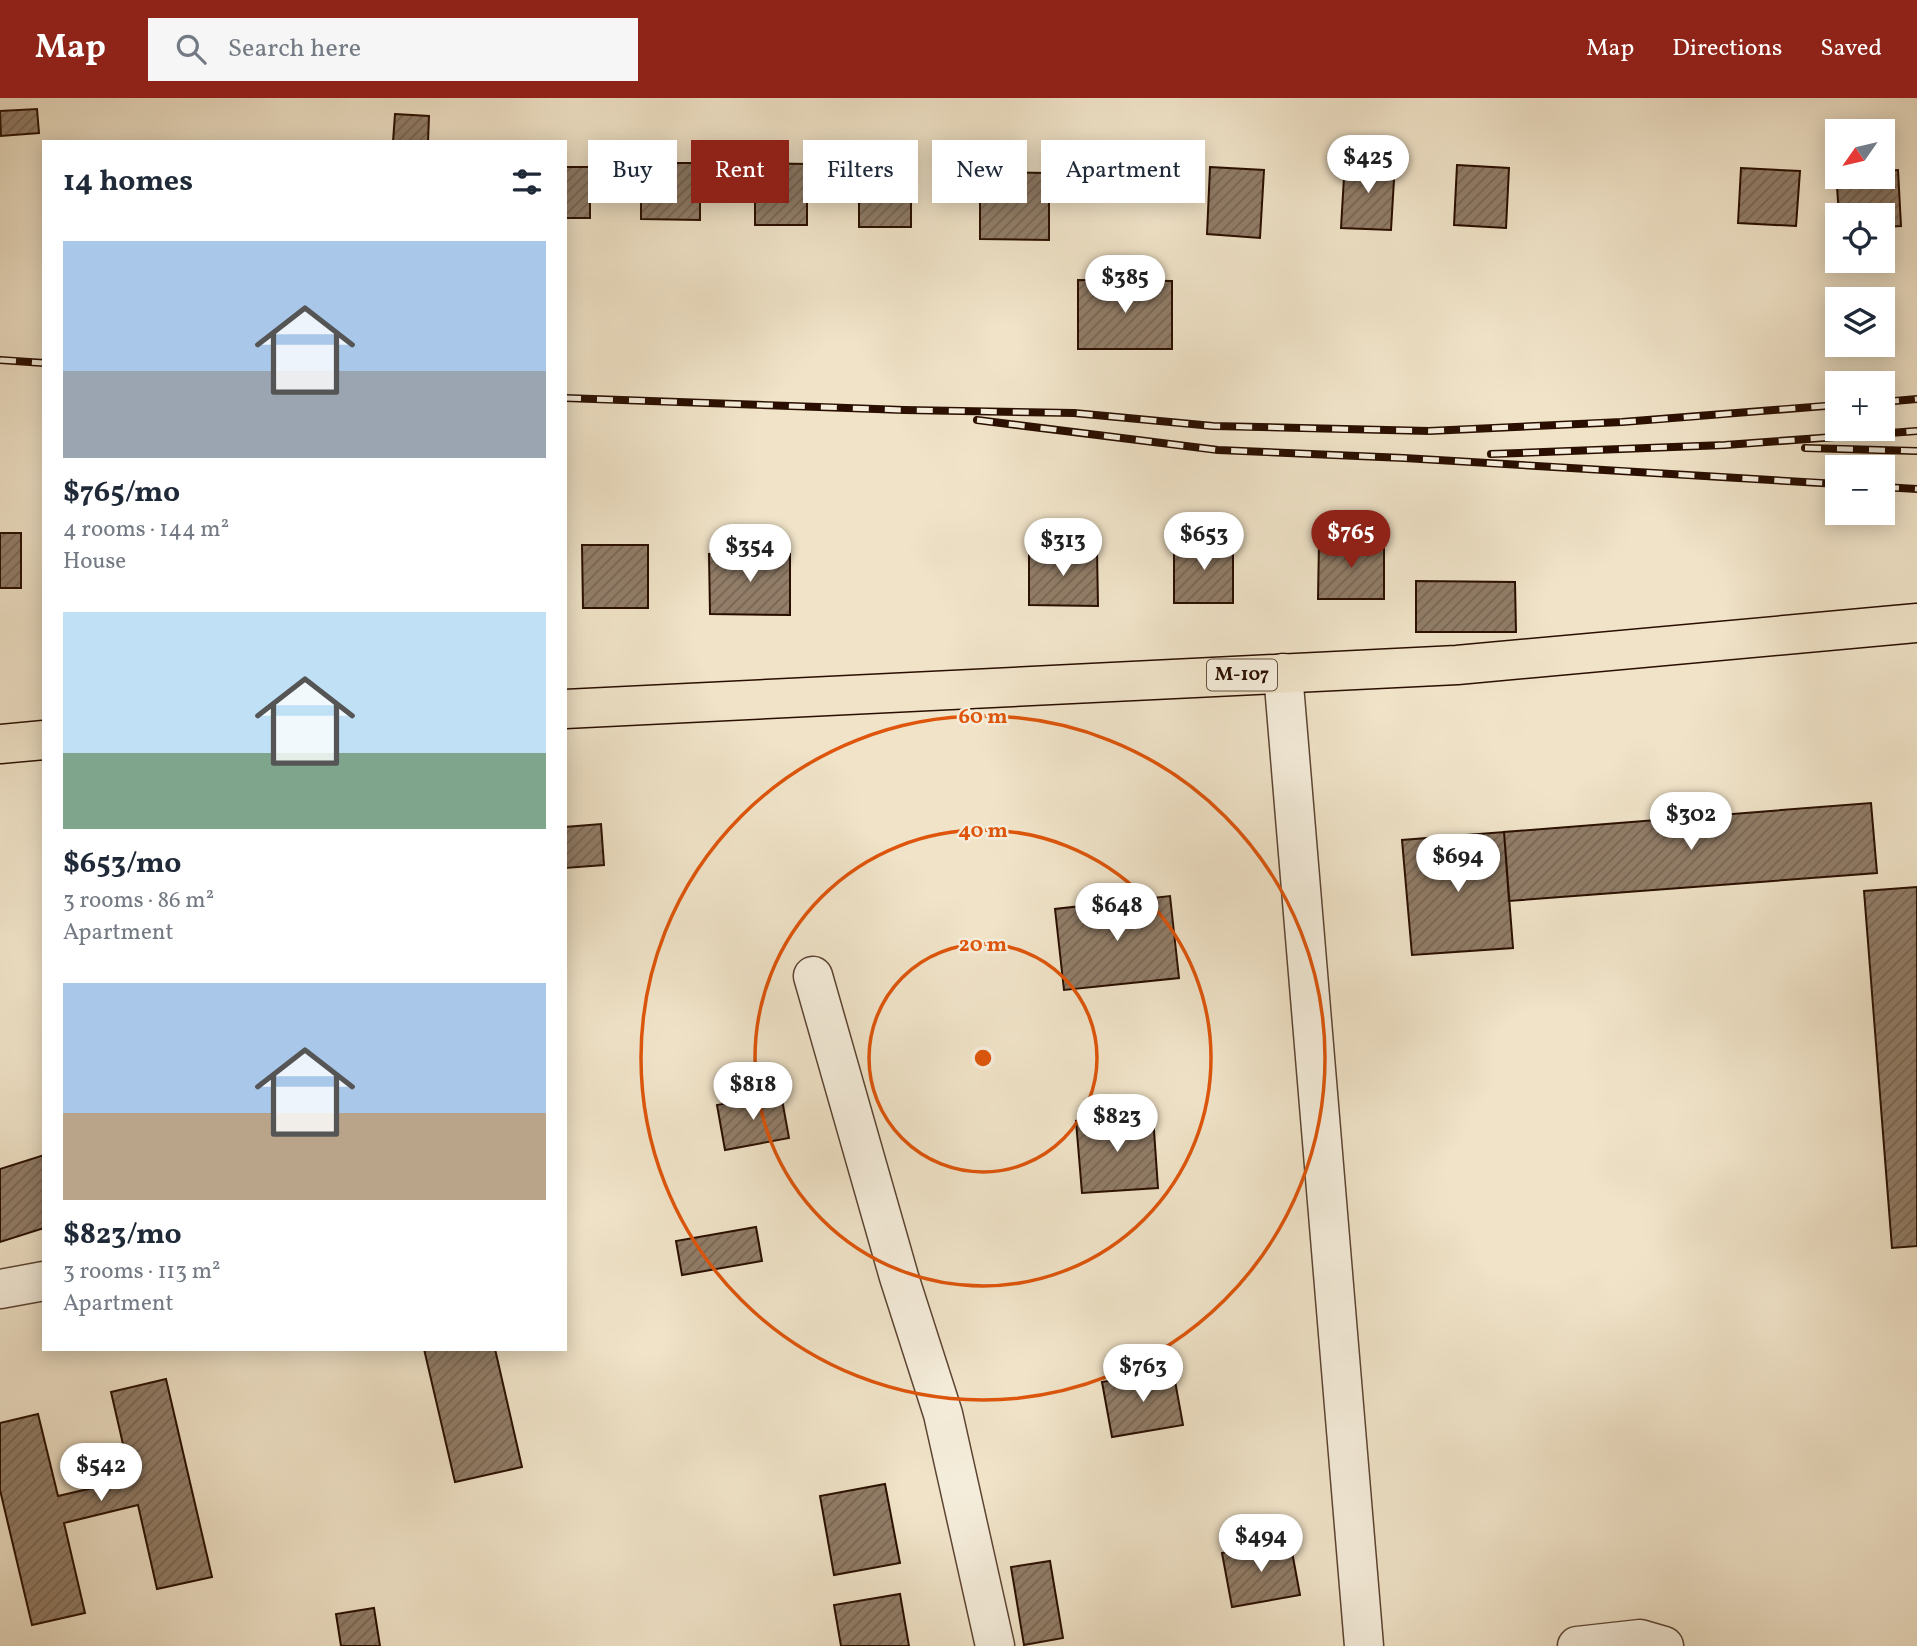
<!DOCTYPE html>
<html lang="en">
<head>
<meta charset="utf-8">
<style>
  body { margin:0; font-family:Vollkorn,serif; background:#f6f6f7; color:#1f2937; height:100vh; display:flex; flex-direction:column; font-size:26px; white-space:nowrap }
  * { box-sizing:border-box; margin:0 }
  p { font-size:23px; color:#747a83 }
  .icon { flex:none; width:38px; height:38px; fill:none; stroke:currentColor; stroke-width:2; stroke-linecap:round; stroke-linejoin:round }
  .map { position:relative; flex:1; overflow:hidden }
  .details { position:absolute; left:42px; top:42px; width:525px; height:1211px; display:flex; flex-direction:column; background:#fff; border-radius:0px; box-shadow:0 4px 18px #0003 }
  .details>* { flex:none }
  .banner { position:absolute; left:588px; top:42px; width:665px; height:63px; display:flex; gap:14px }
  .needle { width:46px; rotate:236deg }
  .tools { position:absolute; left:1825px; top:21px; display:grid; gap:14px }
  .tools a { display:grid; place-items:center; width:70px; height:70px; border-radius:0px; background:#fff; box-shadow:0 4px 18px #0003; font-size:35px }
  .price { position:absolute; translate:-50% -60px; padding:0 16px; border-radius:24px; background:#fff; color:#222; font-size:23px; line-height:46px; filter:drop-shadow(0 2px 4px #0008) }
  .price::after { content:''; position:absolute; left:50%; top:42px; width:21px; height:16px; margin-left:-10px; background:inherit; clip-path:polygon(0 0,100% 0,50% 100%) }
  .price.current { background:#8f2418; color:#fff }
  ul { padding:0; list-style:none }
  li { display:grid; align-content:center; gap:14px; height:371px; padding:0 21px }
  li span { display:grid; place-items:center; height:217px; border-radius:0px; color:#555 }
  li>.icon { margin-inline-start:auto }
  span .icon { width:126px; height:126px; fill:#fffc; stroke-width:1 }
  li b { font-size:30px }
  h2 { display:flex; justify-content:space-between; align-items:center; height:84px; padding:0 21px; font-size:30px }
  .pill { padding:0 24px; border-radius:0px; background:#fff; box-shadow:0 4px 18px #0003; font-size:24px; line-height:63px }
  .pill.current { background:#8f2418; color:#fff }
  header { display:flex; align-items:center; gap:42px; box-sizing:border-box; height:98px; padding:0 35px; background:#8f2418; color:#fff }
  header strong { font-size:33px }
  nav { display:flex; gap:38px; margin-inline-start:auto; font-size:24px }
  .search { width:490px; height:63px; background:#f6f6f7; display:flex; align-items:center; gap:18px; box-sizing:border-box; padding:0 24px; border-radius:0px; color:#747a83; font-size:26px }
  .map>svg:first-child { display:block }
</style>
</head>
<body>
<header>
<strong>Map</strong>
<div class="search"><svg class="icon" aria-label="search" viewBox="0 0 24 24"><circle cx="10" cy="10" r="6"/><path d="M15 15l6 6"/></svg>Search here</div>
<nav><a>Map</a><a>Directions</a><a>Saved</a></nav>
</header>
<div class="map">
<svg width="1917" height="1548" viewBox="0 0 1917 1548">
  <defs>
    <pattern id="building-hatch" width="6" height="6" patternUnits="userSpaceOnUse" patternTransform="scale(1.75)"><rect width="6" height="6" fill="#917d68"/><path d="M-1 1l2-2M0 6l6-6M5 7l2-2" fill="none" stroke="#776553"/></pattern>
  </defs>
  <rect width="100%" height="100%" fill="#f0e3c8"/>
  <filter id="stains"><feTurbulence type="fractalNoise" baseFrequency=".00286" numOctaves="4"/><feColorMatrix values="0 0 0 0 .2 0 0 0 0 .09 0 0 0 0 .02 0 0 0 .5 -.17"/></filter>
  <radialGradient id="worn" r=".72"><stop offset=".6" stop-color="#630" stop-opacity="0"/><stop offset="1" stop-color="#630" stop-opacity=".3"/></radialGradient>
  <path fill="url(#building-hatch)" stroke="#2a0f00" stroke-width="2" d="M37 11 39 35 1 38 0 13Z
    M395 16 429 18 428 44H393Z
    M1345 62 1395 65 1391 132 1341 130Z
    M859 64H911V129H859Z
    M641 65H700V122L641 121Z
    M755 65 807 66V127H755Z
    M1457 67 1509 70 1506 130 1454 127Z
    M565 69H590V120H565Z
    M1210 69 1264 72 1260 140 1207 136Z
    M1741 70 1800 73 1796 128 1738 125Z
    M1898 72 1901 128 1883 129V117H1839L1836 75 1838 79H1883V73Z
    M980 74 1049 75V142L980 141Z
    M1078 182 1172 183V251H1078Z
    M0 435H21V490H0Z
    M1174 442H1233V505H1174Z
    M1319 443 1384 444V501H1318Z
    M582 447H648V510H583Z
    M1029 452H1097L1098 508 1029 507Z
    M709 456H790V517L710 516Z
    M1416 483 1515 484 1516 534H1416Z
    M1871 705 1877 775 1509 803 1504 734Z
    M601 726 604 767 565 770V729Z
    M1504 734 1513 850 1412 857 1402 742Z
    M1917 789V1148L1892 1150 1864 793Z
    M1170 798 1179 880 1064 892 1055 811Z
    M781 996 789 1040 725 1052 717 1007Z
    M1153 1018 1158 1090 1082 1095 1076 1023Z
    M44 1057V1130L0 1144V1071Z
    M756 1129 762 1163 682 1177 676 1143Z
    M424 1251H495L522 1369 455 1384Z
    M1173 1272 1183 1327 1112 1339 1102 1284Z
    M166 1281 212 1479 157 1491 138 1407 64 1425 85 1515 32 1527 0 1392V1325L38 1316 58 1398 131 1381 111 1294Z
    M885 1386 900 1465 834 1477 820 1398Z
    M1290 1443 1300 1497 1232 1509 1222 1455Z
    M1050 1463 1063 1540 1024 1547 1011 1469Z
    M900 1496 909 1548H841L834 1507Z
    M374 1510 380 1548H341L336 1516Z"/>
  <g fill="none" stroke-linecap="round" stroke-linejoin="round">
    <g stroke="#5c4432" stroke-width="41">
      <path id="minor" d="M1283 575 1364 1548
        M813 878 899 1179 943 1316 995 1548
        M0 1191 44 1183
        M1577 1548 1640 1541 1664 1548"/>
    </g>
    <g stroke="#2a0f00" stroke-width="41">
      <path id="major" d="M565 611 1457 567 1917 525
        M0 646 44 642"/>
    </g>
    <use href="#minor" stroke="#f5eddb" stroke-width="38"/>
    <use href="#major" stroke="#f0e3c8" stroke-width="38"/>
    <g stroke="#2a0f00" stroke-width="8">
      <path id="rail" d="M0 262 44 265
        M565 300 904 312 1074 315 1213 328 1429 333 1622 324 1838 307
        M1883 304 1917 301
        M977 322 1218 352 1404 360 1838 386
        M1805 350 1917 353
        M1491 356 1725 347 1917 333
        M1883 389 1917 391"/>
    </g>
    <use href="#rail" stroke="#f5eddb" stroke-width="5" stroke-dasharray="16" stroke-linecap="butt"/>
  </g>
  <g fill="none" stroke="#de550b" stroke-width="3.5">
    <circle cx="983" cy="960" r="114"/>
    <circle cx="983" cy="960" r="228"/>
    <circle cx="983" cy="960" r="342"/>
  </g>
  <g text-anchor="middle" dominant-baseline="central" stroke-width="5" stroke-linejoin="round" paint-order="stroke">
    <rect fill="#f5eddb" stroke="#675242" stroke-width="2" x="1207" y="561.5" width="70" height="31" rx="5"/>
    <g font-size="19" font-weight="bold" fill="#2a0f00">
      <text x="1242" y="577">М-107</text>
    </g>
  </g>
  <circle cx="983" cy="960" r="10" fill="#de550b" stroke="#f5eddb" stroke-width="3.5"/>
  <g font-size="21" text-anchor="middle" font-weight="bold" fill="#de550b" stroke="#f5eddb" stroke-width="5" stroke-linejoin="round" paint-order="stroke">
    <text x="983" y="625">60 m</text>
    <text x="983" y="739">40 m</text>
    <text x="983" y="853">20 m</text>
  </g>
  <rect width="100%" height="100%" filter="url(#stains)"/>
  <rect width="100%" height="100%" fill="url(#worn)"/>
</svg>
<div class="tools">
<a><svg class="needle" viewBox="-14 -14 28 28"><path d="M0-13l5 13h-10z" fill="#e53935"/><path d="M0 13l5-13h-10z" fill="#747a83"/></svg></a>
<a><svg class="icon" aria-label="locate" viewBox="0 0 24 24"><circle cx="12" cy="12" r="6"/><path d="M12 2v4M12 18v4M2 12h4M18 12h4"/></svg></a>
<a><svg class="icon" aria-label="layers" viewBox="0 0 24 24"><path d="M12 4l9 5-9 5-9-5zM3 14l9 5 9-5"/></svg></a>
<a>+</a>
<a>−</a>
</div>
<b class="price" style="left:1368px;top:97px">$425</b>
<b class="price" style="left:1125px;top:217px">$385</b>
<b class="price current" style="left:1351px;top:472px">$765</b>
<b class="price" style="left:1204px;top:474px">$653</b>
<b class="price" style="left:1063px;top:480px">$313</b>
<b class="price" style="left:750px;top:486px">$354</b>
<b class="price" style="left:1691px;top:754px">$302</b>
<b class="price" style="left:1458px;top:796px">$694</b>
<b class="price" style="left:1117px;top:845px">$648</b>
<b class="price" style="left:753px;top:1024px">$818</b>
<b class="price" style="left:1117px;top:1056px">$823</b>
<b class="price" style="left:1143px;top:1306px">$763</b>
<b class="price" style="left:101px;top:1405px">$542</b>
<b class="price" style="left:1261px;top:1476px">$494</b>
<div class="banner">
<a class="pill">Buy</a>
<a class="pill current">Rent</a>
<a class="pill">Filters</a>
<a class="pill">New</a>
<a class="pill">Apartment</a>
</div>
<section class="details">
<h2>14 homes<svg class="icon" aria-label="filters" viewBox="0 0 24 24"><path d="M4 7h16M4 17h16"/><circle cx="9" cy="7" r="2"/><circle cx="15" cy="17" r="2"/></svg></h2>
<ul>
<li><span style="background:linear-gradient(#a9c7e8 60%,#9aa5b1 0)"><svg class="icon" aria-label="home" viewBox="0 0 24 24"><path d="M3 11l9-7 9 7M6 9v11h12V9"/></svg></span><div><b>$765/mo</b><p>4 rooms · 144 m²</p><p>House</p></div></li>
<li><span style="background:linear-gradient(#bfe0f5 65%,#7fa58c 0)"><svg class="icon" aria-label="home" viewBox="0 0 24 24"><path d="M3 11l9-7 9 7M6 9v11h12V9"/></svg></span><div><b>$653/mo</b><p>3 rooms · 86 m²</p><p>Apartment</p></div></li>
<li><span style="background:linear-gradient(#a9c7e8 60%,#b9a48a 0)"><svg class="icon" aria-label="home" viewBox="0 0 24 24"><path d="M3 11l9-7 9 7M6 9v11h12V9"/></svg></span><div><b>$823/mo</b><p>3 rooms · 113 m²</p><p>Apartment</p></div></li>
</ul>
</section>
</div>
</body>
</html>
